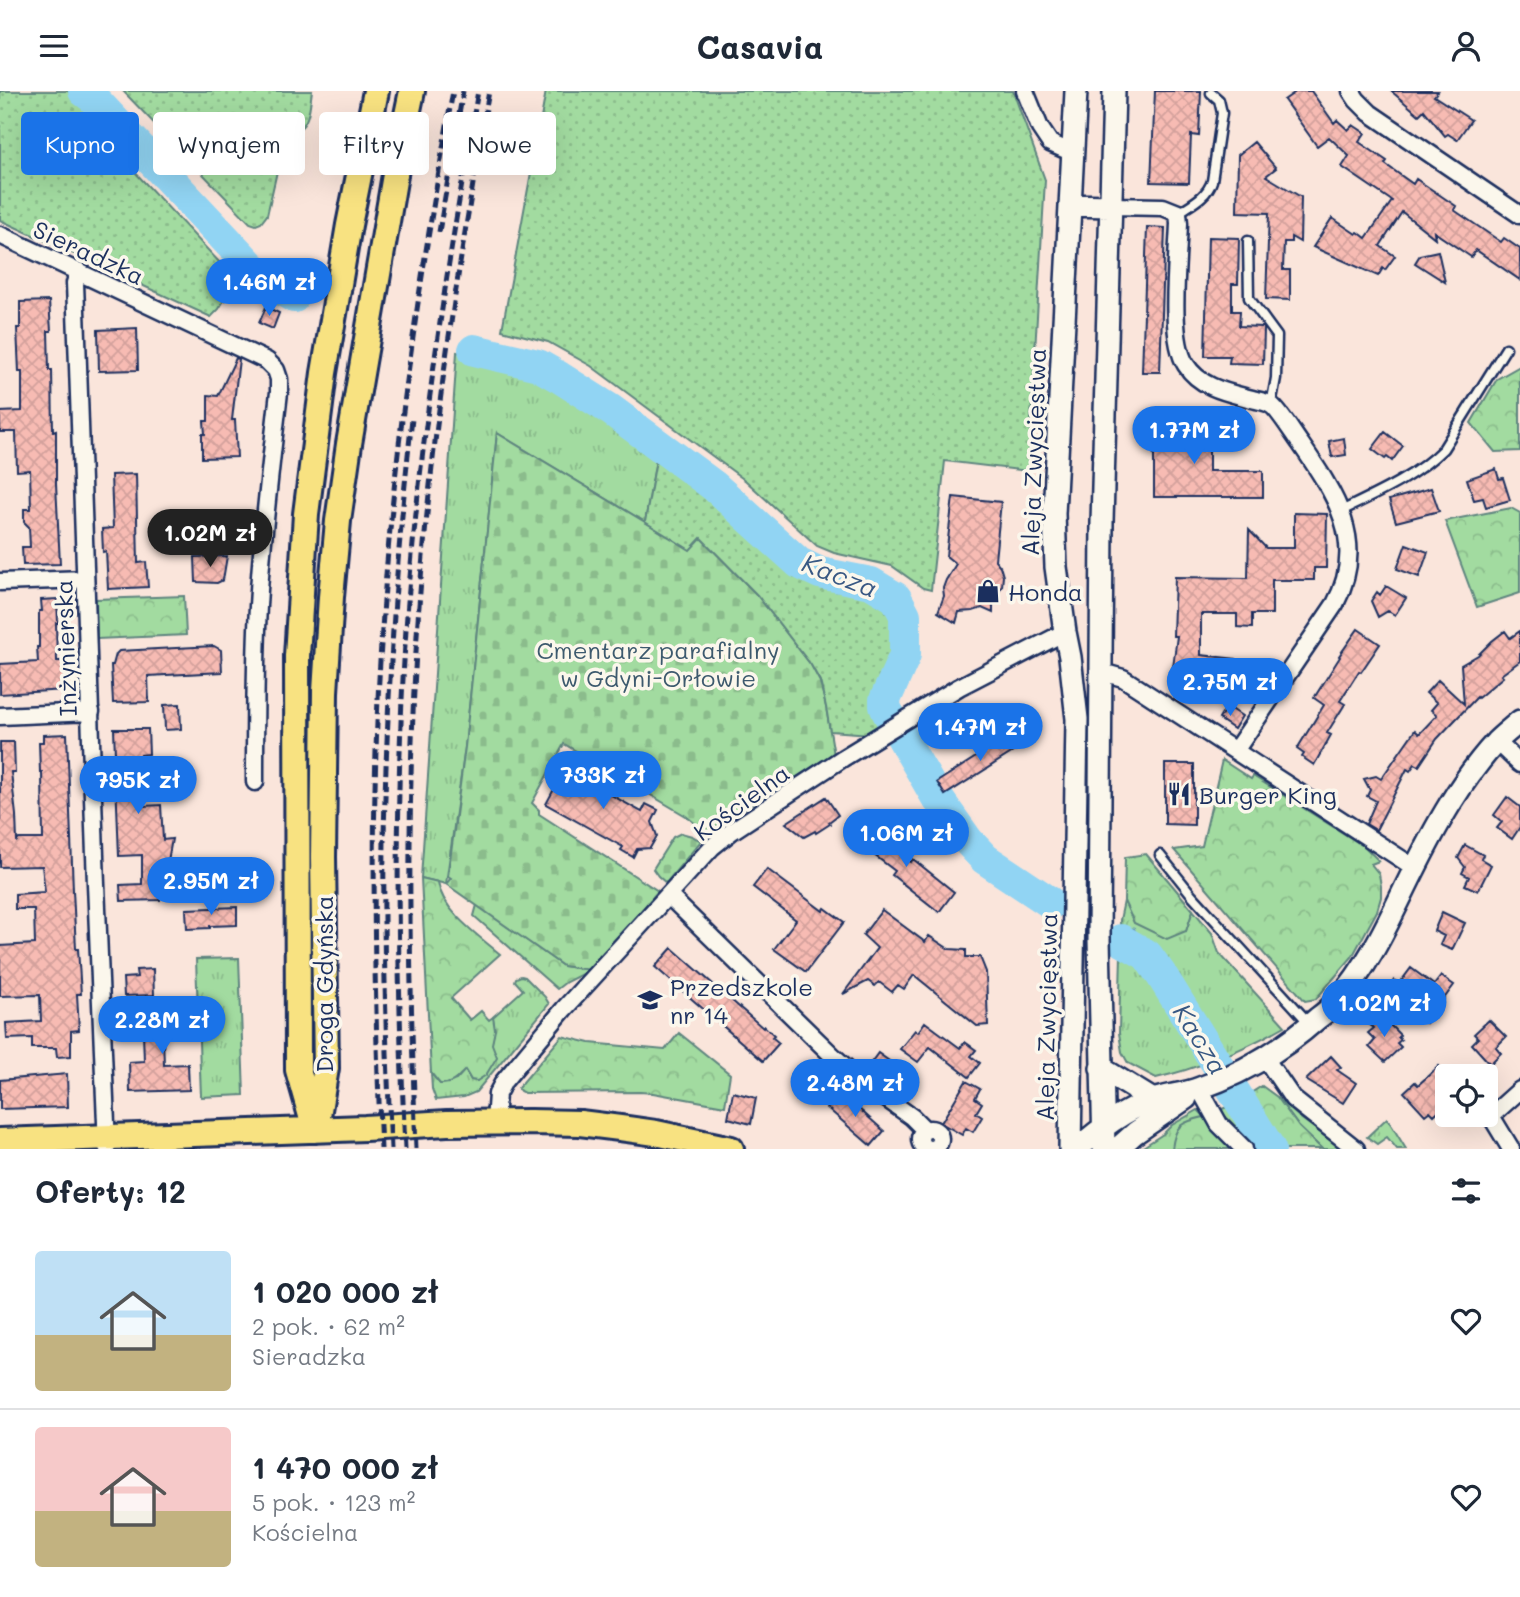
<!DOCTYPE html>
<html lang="pl">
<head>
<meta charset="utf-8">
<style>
  body { margin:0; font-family:Mali,sans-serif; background:#f2f2f3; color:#1f2937; height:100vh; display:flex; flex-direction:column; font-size:26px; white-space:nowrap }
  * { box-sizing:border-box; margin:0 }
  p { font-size:23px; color:#747a83 }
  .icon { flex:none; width:38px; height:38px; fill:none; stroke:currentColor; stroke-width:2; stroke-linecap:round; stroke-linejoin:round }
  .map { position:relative; height:1058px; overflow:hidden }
  .drawer { display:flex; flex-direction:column; background:#fff; flex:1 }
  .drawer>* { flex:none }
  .top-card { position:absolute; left:21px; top:21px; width:700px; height:63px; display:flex; gap:14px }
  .fabs { position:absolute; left:1435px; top:973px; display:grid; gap:14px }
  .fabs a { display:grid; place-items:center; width:63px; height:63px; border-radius:7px; background:#fff; box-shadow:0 7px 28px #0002; font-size:35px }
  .price { position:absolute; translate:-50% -60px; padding:0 16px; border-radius:24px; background:#1a73e8; color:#fff; font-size:23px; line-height:46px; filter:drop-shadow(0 2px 4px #0008) }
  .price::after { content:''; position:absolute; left:50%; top:42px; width:21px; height:16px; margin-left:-10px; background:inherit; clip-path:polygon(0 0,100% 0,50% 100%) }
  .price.selected { background:#222; color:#fff }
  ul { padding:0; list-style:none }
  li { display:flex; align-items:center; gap:21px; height:175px; padding:0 35px }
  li+li { border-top:2px solid #e0e1e3 }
  li span { display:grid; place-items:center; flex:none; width:196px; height:140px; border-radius:7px; color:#555 }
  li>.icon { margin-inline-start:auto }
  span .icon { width:84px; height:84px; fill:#fffc; stroke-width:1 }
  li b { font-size:30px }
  h2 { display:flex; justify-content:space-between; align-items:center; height:84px; padding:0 35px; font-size:30px }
  .chip { padding:0 24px; border-radius:7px; background:#fff; box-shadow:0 7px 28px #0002; font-size:24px; line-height:63px }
  .chip.selected { background:#1a73e8; color:#fff }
  header { display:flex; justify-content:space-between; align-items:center; height:91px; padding:0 35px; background:#fff; font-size:32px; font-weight:700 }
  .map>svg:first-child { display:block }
</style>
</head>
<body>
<header><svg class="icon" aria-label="menu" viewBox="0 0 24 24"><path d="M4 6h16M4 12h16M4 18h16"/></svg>Casavia<svg class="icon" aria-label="person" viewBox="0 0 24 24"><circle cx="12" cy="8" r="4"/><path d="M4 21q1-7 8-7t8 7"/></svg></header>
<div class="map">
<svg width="1520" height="1058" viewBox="0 0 1520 1058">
  <defs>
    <pattern id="grass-tufts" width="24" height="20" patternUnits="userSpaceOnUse" patternTransform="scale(1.75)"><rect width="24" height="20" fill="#a2dba0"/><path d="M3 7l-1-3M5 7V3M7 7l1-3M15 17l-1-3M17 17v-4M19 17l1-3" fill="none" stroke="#8bbc8c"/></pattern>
    <pattern id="forest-crowns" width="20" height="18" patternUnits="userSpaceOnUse" patternTransform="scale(1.75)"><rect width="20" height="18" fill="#a2dba0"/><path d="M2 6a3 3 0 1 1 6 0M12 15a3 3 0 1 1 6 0" fill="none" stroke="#8bbc8c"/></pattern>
    <pattern id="cemetery-stones" width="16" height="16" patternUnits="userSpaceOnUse" patternTransform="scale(1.75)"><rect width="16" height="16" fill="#a2dba0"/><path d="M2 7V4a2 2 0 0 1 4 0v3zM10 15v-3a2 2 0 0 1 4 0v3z" fill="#8bbc8c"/></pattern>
    <pattern id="garden-dots" width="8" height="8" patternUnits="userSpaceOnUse" patternTransform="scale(1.75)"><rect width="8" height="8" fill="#a2dba0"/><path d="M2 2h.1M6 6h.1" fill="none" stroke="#8bbc8c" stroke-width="1.8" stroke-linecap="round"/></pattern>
    <pattern id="building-cross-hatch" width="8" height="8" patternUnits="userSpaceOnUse" patternTransform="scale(1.75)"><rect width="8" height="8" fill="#f7bbb3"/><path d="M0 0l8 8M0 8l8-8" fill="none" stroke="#d3a19c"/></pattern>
  </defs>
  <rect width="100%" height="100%" fill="#fae5db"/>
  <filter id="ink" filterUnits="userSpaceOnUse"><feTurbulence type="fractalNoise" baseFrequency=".0143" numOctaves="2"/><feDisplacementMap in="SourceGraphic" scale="14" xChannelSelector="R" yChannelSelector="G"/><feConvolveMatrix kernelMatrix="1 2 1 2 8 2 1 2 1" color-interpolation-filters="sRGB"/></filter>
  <g filter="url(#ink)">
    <path fill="url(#grass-tufts)" stroke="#5e857f" stroke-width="2" d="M457 261 543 279 657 363 645 431 497 342 465 656 446 793 421 787Z
      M1124 810 1129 820 1186 840 1193 819 1212 842 1219 862 1285 935C1243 959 1203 976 1156 987L1128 972 1122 961 1119 942 1121 862 1120 829Z
      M239 867 244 1004 201 1006 196 868Z
      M521 885 525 886 545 906 549 913 476 1001 464 1006 436 1009 432 998 431 982 440 993 456 989 465 979 471 989 477 990C486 968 497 950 493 926L523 899 515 890 516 887Z
      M1277 1006 1299 1026 1343 1058H1322L1299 1036Z
      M1198 1019 1237 1058H1140L1163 1043 1172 1034Z
      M1387 1027 1406 1058H1397L1387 1046 1377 1053 1367 1046Z"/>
    <path fill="url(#forest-crowns)" stroke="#5e857f" stroke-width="2" d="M1520 275V360L1495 361 1471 332 1497 288Z
      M1511 417 1520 422V502L1477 516 1445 430Z
      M184 505 186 544 97 548 96 508Z
      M1222 669 1251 688 1253 685 1365 756 1379 770 1371 773 1379 783 1381 795V806L1377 820 1352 866 1316 908 1305 910 1174 759 1202 755Z
      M1146 763 1193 819 1186 840 1167 848 1134 832 1124 810 1125 766Z
      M421 787 438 791C442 820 479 845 500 863L451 907 470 929 481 920 489 929 493 926 495 939 492 953 497 966 486 984 477 990 471 989 465 979C457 987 452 994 440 993L431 982Z
      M477 814 563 875 590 879 566 891 557 898 474 825Z
      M679 942 730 983 725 1015 653 1002 640 1001 524 1002 520 1000 518 997 562 945 590 952 665 959Z
      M1262 995 1277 1006 1299 1036 1322 1058H1258L1219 1019 1230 1015Z
      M1204 1026 1237 1058H1172C1175 1033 1182 1031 1204 1026Z"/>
    <path fill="url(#cemetery-stones)" stroke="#5e857f" stroke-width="2" d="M497 342 690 458 700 446 757 504 811 574 820 591 826 616 834 664 725 729 708 743 686 725 564 653 532 712 539 719V723L658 800 590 879 563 875 446 793 451 787 448 785 465 656Z
      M681 742 692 745 701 750 666 792 658 785 653 778 673 746Z"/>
    <path fill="url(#garden-dots)" stroke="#5e857f" stroke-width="2" d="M0 0H67L77 3 94 20 87 30 236 189 219 218 211 226 0 129Z
      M123 0H312C310 11 310 34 297 39 294 40 289 40 286 41L267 124 261 132 256 134 250 132Z
      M546 0H1013L1045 89 1028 380 945 370 931 499 923 497 892 475 834 462 817 455 746 390 591 275 548 251 502 239Z
      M657 363 712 404 796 475 814 486 834 490 871 500 883 507 892 508C907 532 905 563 892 587 886 596 877 605 879 617 880 622 885 627 888 632L871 643 830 640 826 616 820 590 811 574 757 504 701 447 690 459 645 431Z"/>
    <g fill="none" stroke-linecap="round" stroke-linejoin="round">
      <path stroke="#6292b7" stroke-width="5" d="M1133 839 1139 860"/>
      <path stroke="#91d4f3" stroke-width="32" d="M84 0 92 6 249 173 271 193 294 206
        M474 259 538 274 559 286 611 319 714 395 799 472 820 482 871 492 896 507 905 524V564L885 609V615L887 620 936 705 968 750 985 768 1051 812
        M1121 849 1147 864 1162 885 1270 1058"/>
    </g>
    <path fill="url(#building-cross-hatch)" stroke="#1b2f5e" stroke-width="2" d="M1155 0H1201L1199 45 1191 44 1189 92 1151 91Z
      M1297 0H1311L1334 32 1337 29 1348 39 1353 34 1365 42 1359 51 1387 70 1385 73 1413 93 1416 88 1456 115 1454 119 1501 151 1504 147 1520 158V189L1476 159 1471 166 1434 141 1435 147 1402 121 1380 155 1395 165 1385 179 1383 177 1378 185 1313 156 1332 127 1356 143 1358 141 1366 147 1392 110 1342 76 1349 65 1329 46 1317 55 1284 9Z
      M1391 0H1438L1434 5 1471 29 1457 49 1448 43 1445 45 1424 19 1419 24Z
      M1254 51 1276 77 1266 85 1301 106 1300 151 1291 146V151H1284L1283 179H1290V209L1266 208 1269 122 1237 121 1238 64Z
      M1147 136 1165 137 1160 281H1142Z
      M1208 146 1239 147 1238 193H1232V220H1240L1239 235 1262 236 1264 238 1263 273 1229 272 1230 265H1205Z
      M1438 160 1445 191 1415 172 1420 164Z
      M49 210 51 240H48L49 279H52L53 340 56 339V393L60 473 23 474 22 456H30L29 436 24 431V418H31L30 379 17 380 16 341H0V321L22 320V281H19L17 237H20V211Z
      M266 216 279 222 273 238 259 232Z
      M137 237 138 279 99 280 98 239Z
      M236 267 239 268 232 329H235L237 366 202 367V343H205L204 330H208V304L218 305Z
      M1154 326H1173V329H1189L1196 336V358H1209V380H1263V406H1154V364L1150 345Z
      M1385 341 1403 355 1392 370 1387 366 1385 368 1372 358Z
      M1344 347 1346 364 1332 366 1329 350Z
      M1496 378 1499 388 1503 387 1510 409 1486 416 1483 407 1474 409 1467 388Z
      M136 383 138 472 146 471 148 496 108 498 106 460 103 461 102 438 113 437 111 384Z
      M1431 397 1439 420 1396 431 1389 409Z
      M953 406 1001 411 995 469 1000 475 1003 485 1002 495 993 509V522L982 517 973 520 959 521 956 532 938 521 944 505 943 497 946 489 956 473 946 465Z
      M1294 422 1327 423 1326 477H1314V489H1272V523H1252V537L1237 536V523H1201V564L1236 568 1234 583 1173 576 1177 545H1173L1175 486 1248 487 1249 439 1266 457H1294Z
      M1406 453 1428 461 1419 486 1397 478Z
      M227 465 223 489 217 492 196 491 195 466Z
      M1386 495 1406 507 1395 524 1388 520 1378 526 1371 510 1377 501 1380 504Z
      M57 508 58 532H56L57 570H64L65 599 0 603V573L38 571 37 556H39V520H42L41 509Z
      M1358 538 1380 553 1361 581 1359 580 1340 610 1345 613 1327 642 1331 644 1314 674 1302 666 1304 663 1297 658 1324 614 1314 607 1340 566 1339 565Z
      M1505 540 1510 547 1520 540V570L1501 584 1503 586 1478 607 1477 606 1437 648 1419 675 1415 673 1410 680 1407 678 1376 739 1366 733 1376 710 1367 705 1370 699 1364 688 1376 685 1381 688 1415 639 1419 643 1437 624 1431 619 1437 612 1426 602 1438 589 1464 613 1461 574 1478 564 1492 550Z
      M214 555 221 559 222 581 148 585 149 611 113 612 111 574H113L116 563 119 560Z
      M180 613 181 638 165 639 164 614Z
      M1227 615 1242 625 1234 638 1219 628Z
      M114 638H148L149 663 141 664 143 715 161 714 163 749 172 748 168 770H158L160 809 121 810 120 794 142 793V764L119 765Z
      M1015 641 1024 654 945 704 937 691Z
      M67 643 73 799 76 858H78L81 903H77L79 939 71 940V965L57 966 56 957H32V947L7 948 6 932 41 930 40 904 0 905V855L35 853 34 818H15V803L45 801 42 775 0 776V651H14L15 681H11L16 724 17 750 19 748H43L42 681H40L39 651H43V644Z
      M564 669 583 679 579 686 642 721 646 713 658 719 652 731 657 745 650 757 637 758 633 766 621 759 623 756 546 713 559 689 555 686Z
      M1165 673H1194V734L1165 733Z
      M826 706 838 724 829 731 830 733 816 742 815 740 804 746 786 732Z
      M1507 706 1520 716V736L1512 748 1497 737 1502 731 1494 724Z
      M872 731 893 747 888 754 911 771 913 768 954 801 939 821 892 784 895 780 857 751Z
      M1465 754 1483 764 1481 768 1491 774 1478 800 1465 794 1469 786 1462 782 1465 776 1458 767Z
      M767 778 823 820 825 817 844 831 806 881 774 858 796 829 753 796Z
      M237 816V834L210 835V837L187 838 186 818Z
      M882 819 925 851 929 845 949 858 966 859V866H980L986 881 988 934 977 935 914 884 904 898 898 894 892 901 879 891 875 895 868 890 843 903 877 857 863 844Z
      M1442 821 1465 832 1452 859 1440 854 1444 845 1434 840Z
      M672 857 763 937 764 935 774 944 772 946 779 952 763 970 655 876Z
      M1411 877 1434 894 1441 885 1454 894 1426 932 1385 903 1394 889 1399 893Z
      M153 878 154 904 124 905 123 887 137 886 136 879Z
      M197 919 198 939 175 940V945H163L164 974 188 973 189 999 130 1001 129 971 144 970 143 942H156L155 921Z
      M1380 924 1400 944 1398 946 1401 949 1397 952 1401 956 1385 971 1369 956 1375 949 1368 942 1374 937 1370 934Z
      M1489 929 1506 946 1496 956 1501 962 1490 973 1472 953 1478 947 1474 943Z
      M925 931 960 957 965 951 976 959 971 965 980 972 969 986 930 956 918 971 900 958 915 939 918 941Z
      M878 962 892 972 881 988 867 977Z
      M1331 965 1341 976 1337 979 1356 992 1343 1012 1306 989Z
      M1439 975 1447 984V1001L1441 1006 1447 1012 1434 1024 1430 1020 1425 1024 1404 1001 1415 991 1418 994Z
      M67 983 68 1016 0 1018V989Z
      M966 990 980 998 975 1007 982 1012 976 1022 982 1026 973 1041 966 1037 962 1044 941 1032Z
      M839 1000 884 1040 871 1055 826 1016Z
      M733 1001 756 1007 751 1033 728 1027Z"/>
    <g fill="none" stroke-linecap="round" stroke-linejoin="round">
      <g stroke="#1b2f5e" stroke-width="13">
        <path id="lane" d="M1178 122C1191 113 1207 106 1212 90L1222 22 1219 9 1211 2
          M1248 150 1249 207 1277 245 1276 287 1271 314
          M1341 420C1376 403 1415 386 1443 358L1506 257
          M1160 764 1192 804 1309 932"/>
      </g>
      <g stroke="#1b2f5e" stroke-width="21">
        <path id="street" d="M1025 0 1040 37 1050 52 1073 62
          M1351 0 1357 9 1370 22 1520 124
          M1110 115 1163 116 1178 122 1179 132C1178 167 1168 246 1186 274 1201 298 1231 302 1256 309 1260 310 1267 311 1271 314 1278 318 1294 344 1300 352 1335 403 1368 451 1335 513L1235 660
          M0 144 267 270 276 279 279 288V301C271 372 262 443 258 515 255 573 255 632 255 691
          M79 180 75 192 78 275 96 793 107 1056
          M0 491 85 488
          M1102 581 1123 587 1415 777
          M0 625 91 621
          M1497 651 1520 673
          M668 804 832 964 860 989 912 1026 925 1039
          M1265 967 1293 1008 1356 1058
          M1199 997 1219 1033 1244 1058
          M495 1031 497 1003 504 990 564 918 712 756 732 740 843 667 959 596 1065 541
          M920 1048a10 10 0 1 1 20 0a10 10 0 1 1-20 0Z
          M1511 1058 1491 1025 1520 999"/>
      </g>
      <g stroke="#1b2f5e" stroke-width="26">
        <path id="secondary" d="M1070 114 1110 115
          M1101 977 1153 1009
          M1070 1058 1077 628 1070 566 1065 541 1056 476 1054 423 1076 0
          M1077 1058C1100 1038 1124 1019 1153 1009 1168 1004 1185 1003 1200 997 1244 982 1283 958 1318 927 1325 922 1332 916 1338 909 1371 872 1391 825 1413 781 1436 735 1461 689 1496 651 1504 643 1512 637 1520 630
          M1104 1058 1099 848 1102 431 1114 0
          M1117 1058 1135 1042 1186 1007"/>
      </g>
      <g stroke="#1b2f5e" stroke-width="30">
        <path id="primary" d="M317 1031 326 977 323 766 325 601 331 506 338 430 349 353 397 72 412 0
          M315 1039 298 979 297 565 306 423 324 282 349 134 376 0
          M0 1050 365 1037 447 1032 530 1031 580 1032 620 1037 656 1042 731 1058"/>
      </g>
      <use href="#lane" stroke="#fbf7ec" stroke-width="8"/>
      <use href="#street" stroke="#fbf7ec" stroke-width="16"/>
      <use href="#secondary" stroke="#fbf7ec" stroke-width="21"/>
      <use href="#primary" stroke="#f8e281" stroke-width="24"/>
      <path stroke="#1b2f5e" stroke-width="5" stroke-dasharray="10 5" stroke-linecap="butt" d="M439 141 463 0
        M381 1058C373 880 370 702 383 524 395 348 422 174 453 0
        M391 1058C386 954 383 850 384 746 387 606 396 467 412 328
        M405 1058C397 880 394 702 407 524 420 348 447 174 478 0
        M416 1058C409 882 406 706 418 529 430 351 458 176 489 0"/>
    </g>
  </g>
  <defs>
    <g id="shop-bare" transform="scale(1.89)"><path d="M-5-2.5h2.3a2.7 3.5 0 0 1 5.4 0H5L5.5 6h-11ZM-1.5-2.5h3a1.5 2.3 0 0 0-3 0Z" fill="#1b2f5e" stroke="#fbf7ec" stroke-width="2.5" paint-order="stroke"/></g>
    <g id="restaurant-bare" transform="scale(1.89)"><path d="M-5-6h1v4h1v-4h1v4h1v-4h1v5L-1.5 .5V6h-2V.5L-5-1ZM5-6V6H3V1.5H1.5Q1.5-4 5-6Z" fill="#1b2f5e" stroke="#fbf7ec" stroke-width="2.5" paint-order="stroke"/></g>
    <g id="school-bare" transform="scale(1.89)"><path d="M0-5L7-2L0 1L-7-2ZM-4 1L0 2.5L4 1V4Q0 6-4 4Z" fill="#1b2f5e" stroke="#fbf7ec" stroke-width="2.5" paint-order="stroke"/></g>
  </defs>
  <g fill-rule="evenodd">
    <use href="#shop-bare" x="988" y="500"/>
    <use href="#restaurant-bare" x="1179" y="703"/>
    <use href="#school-bare" x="650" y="909"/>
  </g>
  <g text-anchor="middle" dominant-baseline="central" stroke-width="7" stroke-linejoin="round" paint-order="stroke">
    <g font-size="24" fill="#1b2f5e" stroke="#fbf7ec">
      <text transform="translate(89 161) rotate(25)">Sieradzka</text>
      <text transform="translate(1033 361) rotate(-88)">Aleja Zwycięstwa</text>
      <text transform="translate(65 557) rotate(-92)">Inżynierska</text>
      <text transform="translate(741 711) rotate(-36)">Kościelna</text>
      <text transform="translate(323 893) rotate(-90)">Droga Gdyńska</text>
      <text transform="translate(1046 926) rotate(-89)">Aleja Zwycięstwa</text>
    </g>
    <g font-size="24" fill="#1b2f5e" stroke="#fbf7ec" text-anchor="start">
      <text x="1008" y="500">Honda</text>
      <text x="1199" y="703">Burger King</text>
      <text x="670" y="895">Przedszkole<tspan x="670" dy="28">nr 14</tspan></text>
    </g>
    <g font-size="24" fill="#3d5a6e" stroke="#fbf7ec">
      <text x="658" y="558">Cmentarz parafialny<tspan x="658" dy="28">w Gdyni-Orłowie</tspan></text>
    </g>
    <g font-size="26" font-style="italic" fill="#385883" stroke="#fbf7ec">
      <text transform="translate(840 484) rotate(21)">Kacza</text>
      <text transform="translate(1201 948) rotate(58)">Kacza</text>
    </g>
  </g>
</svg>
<div class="fabs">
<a><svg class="icon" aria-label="locate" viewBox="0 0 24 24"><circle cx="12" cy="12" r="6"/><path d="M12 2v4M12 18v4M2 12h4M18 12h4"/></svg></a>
</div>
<b class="price" style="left:269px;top:227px">1.46M zł</b>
<b class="price" style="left:1194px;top:375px">1.77M zł</b>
<b class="price selected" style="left:210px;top:478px">1.02M zł</b>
<b class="price" style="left:1230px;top:627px">2.75M zł</b>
<b class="price" style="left:980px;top:672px">1.47M zł</b>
<b class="price" style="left:603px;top:720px">733K zł</b>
<b class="price" style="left:138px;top:725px">795K zł</b>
<b class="price" style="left:906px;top:778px">1.06M zł</b>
<b class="price" style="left:211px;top:826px">2.95M zł</b>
<b class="price" style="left:1384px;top:948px">1.02M zł</b>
<b class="price" style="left:162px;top:965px">2.28M zł</b>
<b class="price" style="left:855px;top:1028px">2.48M zł</b>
<div class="top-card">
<a class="chip selected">Kupno</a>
<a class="chip">Wynajem</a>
<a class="chip">Filtry</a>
<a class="chip">Nowe</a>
</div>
</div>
<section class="drawer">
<h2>Oferty: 12<svg class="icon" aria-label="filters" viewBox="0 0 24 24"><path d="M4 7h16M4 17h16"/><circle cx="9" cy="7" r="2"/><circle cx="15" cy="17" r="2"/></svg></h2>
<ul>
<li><span style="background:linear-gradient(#bfe0f5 60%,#c2b280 0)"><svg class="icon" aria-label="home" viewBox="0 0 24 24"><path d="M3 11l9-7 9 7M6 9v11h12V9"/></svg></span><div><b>1 020 000 zł</b><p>2 pok. · 62 m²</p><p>Sieradzka</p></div><svg class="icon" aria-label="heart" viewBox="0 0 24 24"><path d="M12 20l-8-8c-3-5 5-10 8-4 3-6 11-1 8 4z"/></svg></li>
<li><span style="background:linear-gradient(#f6c9c9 60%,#c2b280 0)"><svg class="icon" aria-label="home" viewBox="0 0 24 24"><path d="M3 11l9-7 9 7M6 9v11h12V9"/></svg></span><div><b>1 470 000 zł</b><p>5 pok. · 123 m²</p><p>Kościelna</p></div><svg class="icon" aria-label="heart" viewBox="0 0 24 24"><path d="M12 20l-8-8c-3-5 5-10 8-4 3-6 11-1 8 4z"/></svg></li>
</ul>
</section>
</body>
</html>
